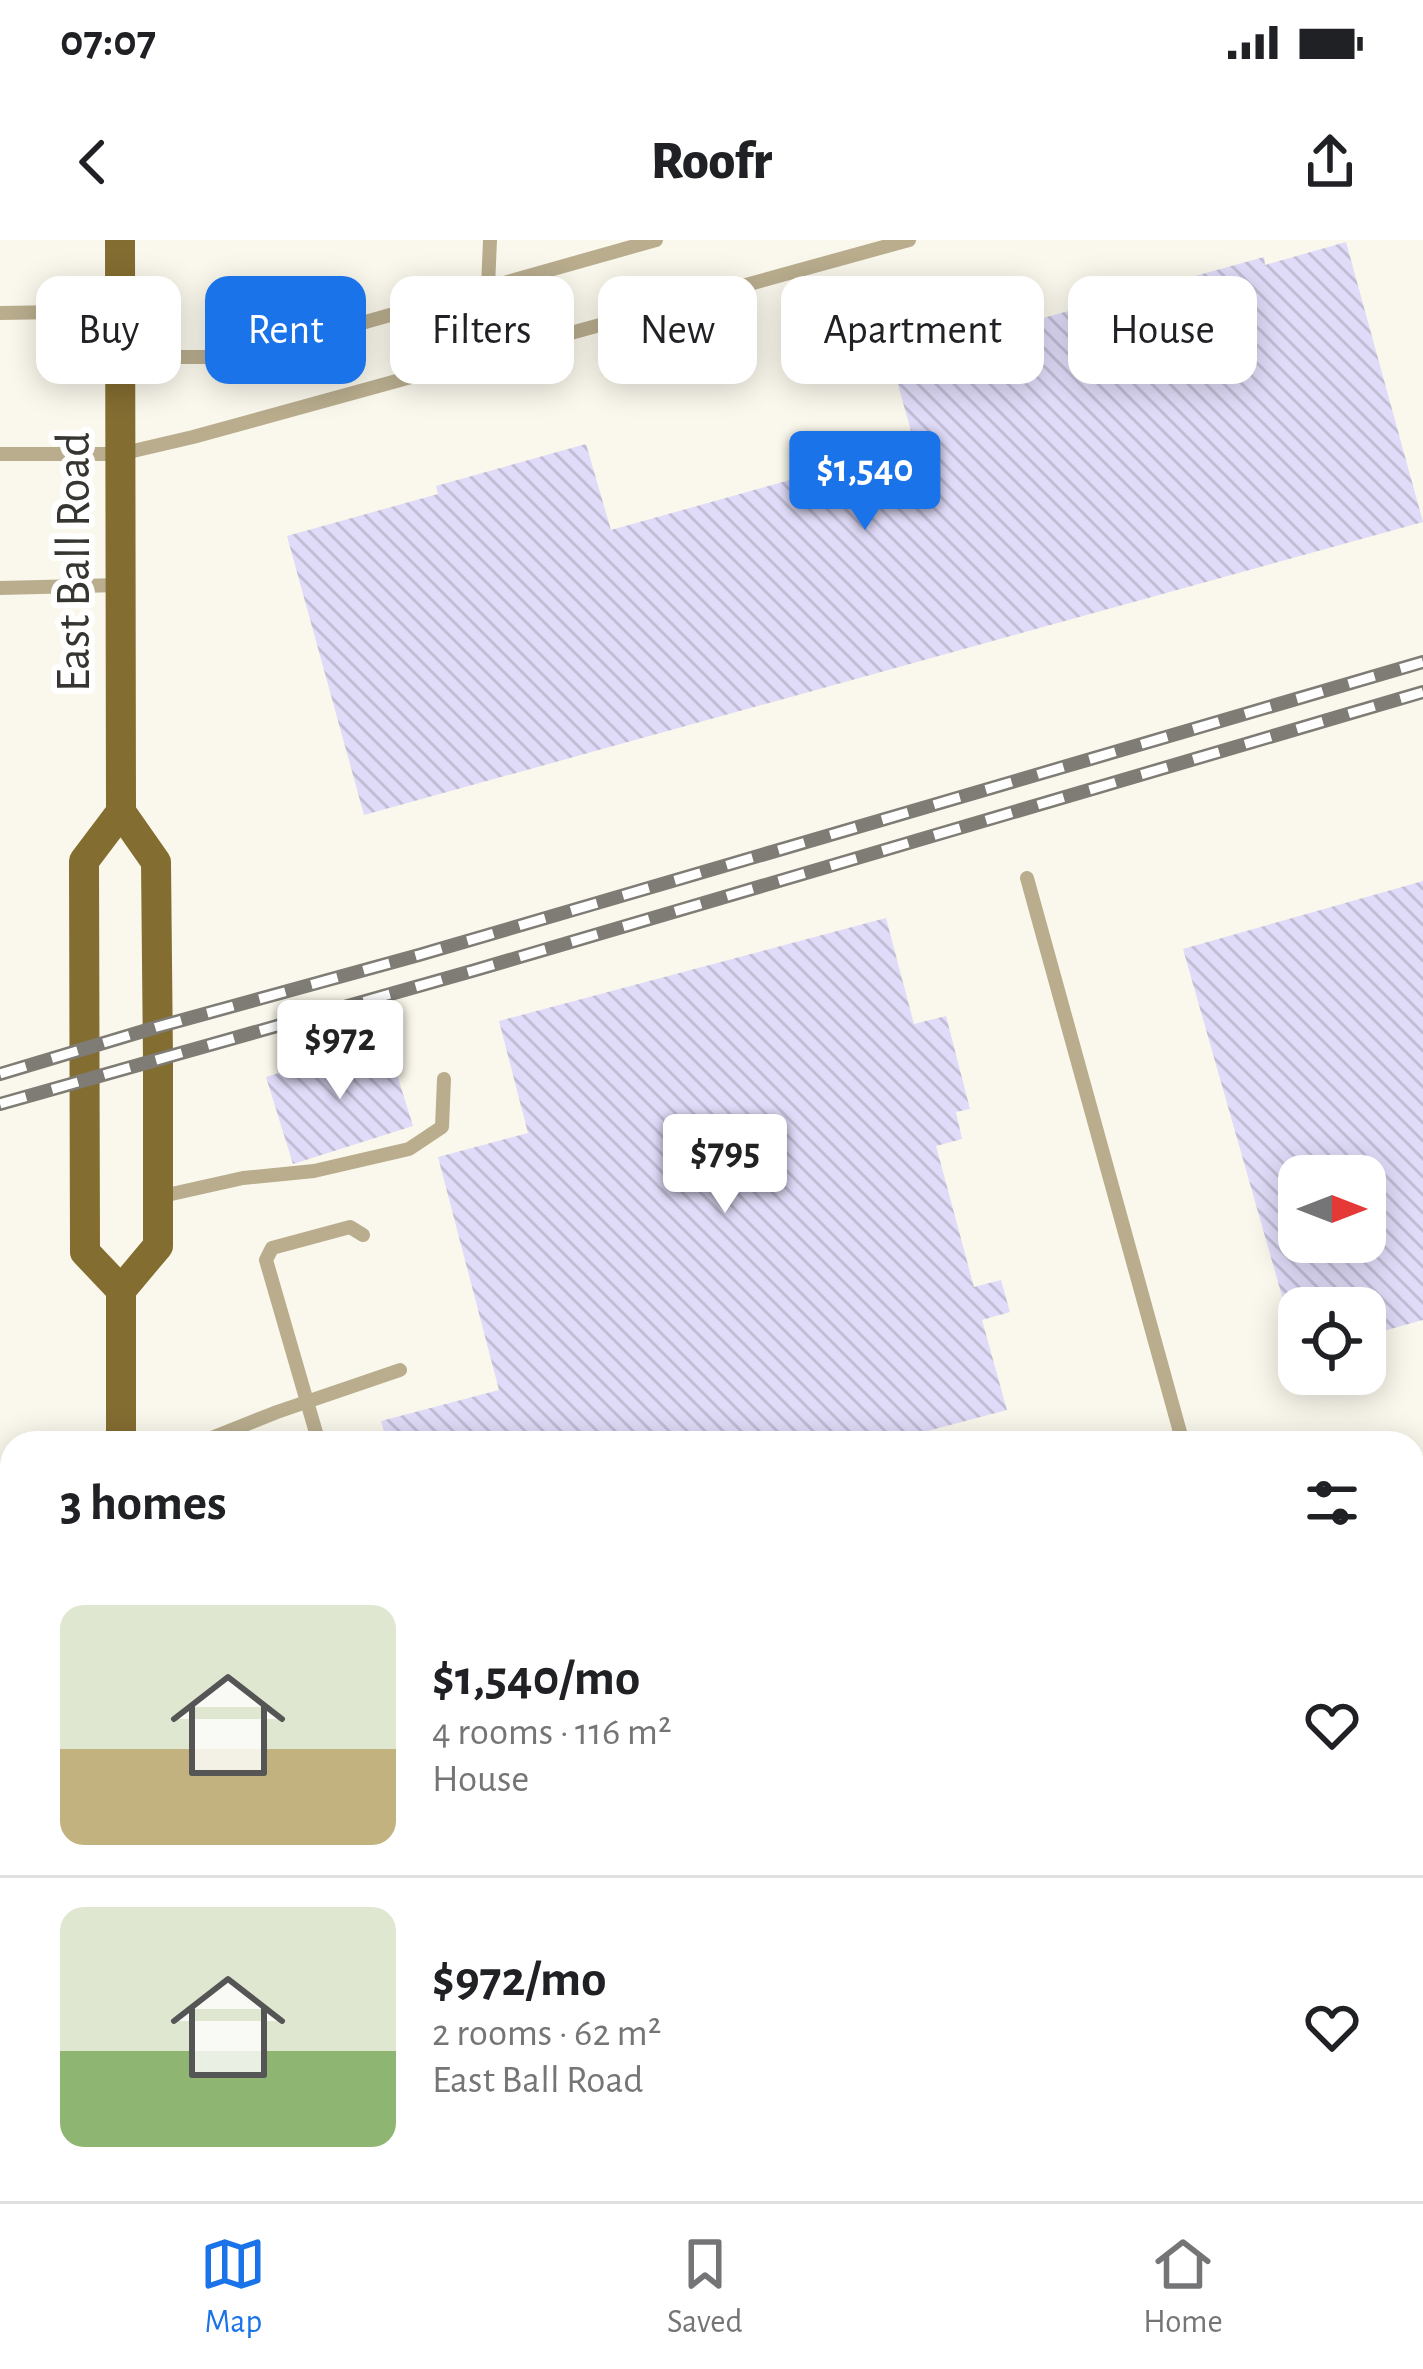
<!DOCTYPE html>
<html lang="en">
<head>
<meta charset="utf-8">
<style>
  body { margin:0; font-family:"Alegreya Sans",sans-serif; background:#f2f2f2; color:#202124; height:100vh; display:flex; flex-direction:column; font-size:45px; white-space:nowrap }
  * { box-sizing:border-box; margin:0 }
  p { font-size:39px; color:#757577 }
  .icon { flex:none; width:66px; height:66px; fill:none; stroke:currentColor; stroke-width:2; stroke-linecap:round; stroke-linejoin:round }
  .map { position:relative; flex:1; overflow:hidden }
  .panel { position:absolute; left:0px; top:1191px; width:1425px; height:771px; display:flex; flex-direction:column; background:#fff; border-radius:36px 36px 0 0; box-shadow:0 6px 30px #0003 }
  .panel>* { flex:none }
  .hud { position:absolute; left:36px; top:36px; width:1353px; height:108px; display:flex; gap:24px }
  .needle { width:78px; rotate:90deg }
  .buttons { position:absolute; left:1278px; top:915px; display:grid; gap:24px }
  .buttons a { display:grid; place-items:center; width:108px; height:108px; border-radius:24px; background:#fff; box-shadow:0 6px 30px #0003; font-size:60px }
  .price { position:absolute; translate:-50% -102px; padding:0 27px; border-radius:12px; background:#fff; color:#222; font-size:39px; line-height:78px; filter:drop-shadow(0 3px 6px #0008) }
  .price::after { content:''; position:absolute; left:50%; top:72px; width:36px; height:27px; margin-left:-18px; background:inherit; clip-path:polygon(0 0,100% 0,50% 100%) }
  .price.current { background:#1a73e8; color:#fff }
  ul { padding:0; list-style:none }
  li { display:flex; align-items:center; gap:36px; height:300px; padding:0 60px }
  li+li { border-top:3px solid #e0e0e0 }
  li span { display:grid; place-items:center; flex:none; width:336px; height:240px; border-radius:24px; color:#555 }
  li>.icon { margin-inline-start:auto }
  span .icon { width:144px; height:144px; fill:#fffc; stroke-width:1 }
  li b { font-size:51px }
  h2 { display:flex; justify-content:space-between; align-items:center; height:144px; padding:0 60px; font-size:51px }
  .tag { padding:0 42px; border-radius:24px; background:#fff; box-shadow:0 6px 30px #0003; font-size:42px; line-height:108px }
  .tag.current { background:#1a73e8; color:#fff }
  .status { display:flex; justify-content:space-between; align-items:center; height:84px; padding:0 60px; background:#fff; direction:ltr }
  .status svg { height:33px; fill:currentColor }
  header { display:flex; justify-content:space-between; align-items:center; height:156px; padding:0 60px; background:#fff; font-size:54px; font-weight:800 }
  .tabs { display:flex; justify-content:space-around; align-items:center; height:168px; border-top:3px solid #e0e0e0; background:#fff; font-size:33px; color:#757577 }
  .tabs a { display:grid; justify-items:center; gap:6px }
  .tabs .current { color:#1a73e8 }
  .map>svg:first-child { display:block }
</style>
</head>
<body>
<div class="status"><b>07:07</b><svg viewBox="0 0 49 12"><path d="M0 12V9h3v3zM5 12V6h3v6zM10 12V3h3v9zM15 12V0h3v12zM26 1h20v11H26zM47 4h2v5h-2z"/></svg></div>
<header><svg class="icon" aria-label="back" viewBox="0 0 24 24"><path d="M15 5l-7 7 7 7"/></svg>Roofr<svg class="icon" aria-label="share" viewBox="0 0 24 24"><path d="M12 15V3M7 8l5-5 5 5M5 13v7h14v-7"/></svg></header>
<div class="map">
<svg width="1423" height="1961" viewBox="0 0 1423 1961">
  <defs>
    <pattern id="building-back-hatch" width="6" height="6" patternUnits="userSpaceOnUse" patternTransform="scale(3)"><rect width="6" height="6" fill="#e0dbf8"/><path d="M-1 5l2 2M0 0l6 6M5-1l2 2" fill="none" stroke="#c1bdd5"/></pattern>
  </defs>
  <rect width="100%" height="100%" fill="#faf8ec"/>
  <path fill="url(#building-back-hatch)" fill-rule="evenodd" d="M1346 2 1423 282 364 575 287 296 438 254 436 246 586 204 611 290 915 205 891 120 1264 17 1265 25Z
    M1423 641V1080L1365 1096V1068H1299L1298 1112 1183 709ZM1299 936H1365V1002H1299Z
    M886 678 914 784 946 776 970 869 956 872 962 899 936 906 974 1047 1001 1040 1010 1072 982 1080 1007 1170 882 1203H387L381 1181 499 1150 438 917 528 893 499 781Z
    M386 799 413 886 293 924 266 837Z
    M1423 1646V1687L1413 1662V1648Z
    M831 1950H1345L1348 1961H814L832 1955Z"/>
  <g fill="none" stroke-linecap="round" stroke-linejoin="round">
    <path stroke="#a4a29a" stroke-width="6" stroke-dasharray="6 9" stroke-linecap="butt" d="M338 1950 341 1961
      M479 1950 481 1955"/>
    <path stroke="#b9ad8e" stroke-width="14" d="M488 47 490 0
      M0 73 120 71
      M120 117H214L273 108 656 0
      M0 214H120L193 197 909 0
      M0 348 120 345
      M1027 638 1183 1203
      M158 957 243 938 314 931 409 909 442 887 444 839
      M199 1203 277 1172 400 1130
      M319 1203 266 1020 272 1008 350 987 363 995
      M1413 1224 1423 1221
      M1413 1383 1423 1380
      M0 1405 12 1404
      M1413 1686 1423 1722
      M0 1946H12
      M281 1950V1961
      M753 1950 756 1961
      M1387 1950 1389 1961
      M530 1961 555 1954"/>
    <path stroke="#9a885a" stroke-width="30" d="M0 1767H12"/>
    <path stroke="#846d31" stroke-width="30" d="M120 0 121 572 156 622 158 820V1006L121 1050V1203
      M121 572 84 621 85 1012 121 1050
      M122 1950V1961"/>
    <g stroke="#7e7c75" stroke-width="14">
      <path id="rail" d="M0 834 157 787 419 715 1423 422
        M0 864 472 731 1423 452"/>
    </g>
    <use href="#rail" stroke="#fff" stroke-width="9" stroke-dasharray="27" stroke-linecap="butt"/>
  </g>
  <g text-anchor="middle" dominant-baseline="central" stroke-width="12" stroke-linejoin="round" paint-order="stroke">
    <g font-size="48" fill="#363531" stroke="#fff">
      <text transform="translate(75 322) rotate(-90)">East Ball Road</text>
    </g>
  </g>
</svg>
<div class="buttons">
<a><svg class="needle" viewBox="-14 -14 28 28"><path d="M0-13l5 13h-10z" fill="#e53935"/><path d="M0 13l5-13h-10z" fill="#757577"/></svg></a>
<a><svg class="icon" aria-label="locate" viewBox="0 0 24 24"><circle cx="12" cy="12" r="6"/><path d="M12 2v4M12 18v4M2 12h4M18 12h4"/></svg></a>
</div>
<b class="price current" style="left:865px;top:293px">$1,540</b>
<b class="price" style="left:340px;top:862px">$972</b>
<b class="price" style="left:725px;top:976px">$795</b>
<div class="hud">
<a class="tag">Buy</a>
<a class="tag current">Rent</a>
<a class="tag">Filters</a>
<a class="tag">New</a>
<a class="tag">Apartment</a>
<a class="tag">House</a>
</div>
<section class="panel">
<h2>3 homes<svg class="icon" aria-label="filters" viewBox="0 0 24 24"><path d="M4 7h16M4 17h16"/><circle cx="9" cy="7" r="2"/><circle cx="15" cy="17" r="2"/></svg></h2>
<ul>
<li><span style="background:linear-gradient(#dfe7d0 60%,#c2b280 0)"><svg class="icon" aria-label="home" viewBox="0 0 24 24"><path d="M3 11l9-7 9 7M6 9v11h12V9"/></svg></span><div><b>$1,540/mo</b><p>4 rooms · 116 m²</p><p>House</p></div><svg class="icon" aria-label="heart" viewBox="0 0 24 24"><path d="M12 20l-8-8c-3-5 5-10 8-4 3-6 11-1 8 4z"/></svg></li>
<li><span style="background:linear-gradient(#dfe7d0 60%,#8fb573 0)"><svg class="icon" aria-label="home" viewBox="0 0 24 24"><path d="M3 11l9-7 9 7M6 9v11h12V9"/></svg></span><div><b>$972/mo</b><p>2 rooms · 62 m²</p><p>East Ball Road</p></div><svg class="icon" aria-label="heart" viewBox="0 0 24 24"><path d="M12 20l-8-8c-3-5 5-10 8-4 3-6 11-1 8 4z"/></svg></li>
</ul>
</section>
</div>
<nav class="tabs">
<a class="current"><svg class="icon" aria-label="map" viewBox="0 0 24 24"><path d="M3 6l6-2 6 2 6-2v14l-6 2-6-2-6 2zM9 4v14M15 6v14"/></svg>Map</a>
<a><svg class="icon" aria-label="saved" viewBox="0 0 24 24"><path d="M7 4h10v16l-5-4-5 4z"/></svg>Saved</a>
<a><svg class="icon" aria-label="home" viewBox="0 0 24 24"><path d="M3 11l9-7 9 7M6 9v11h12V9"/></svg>Home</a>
</nav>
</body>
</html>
